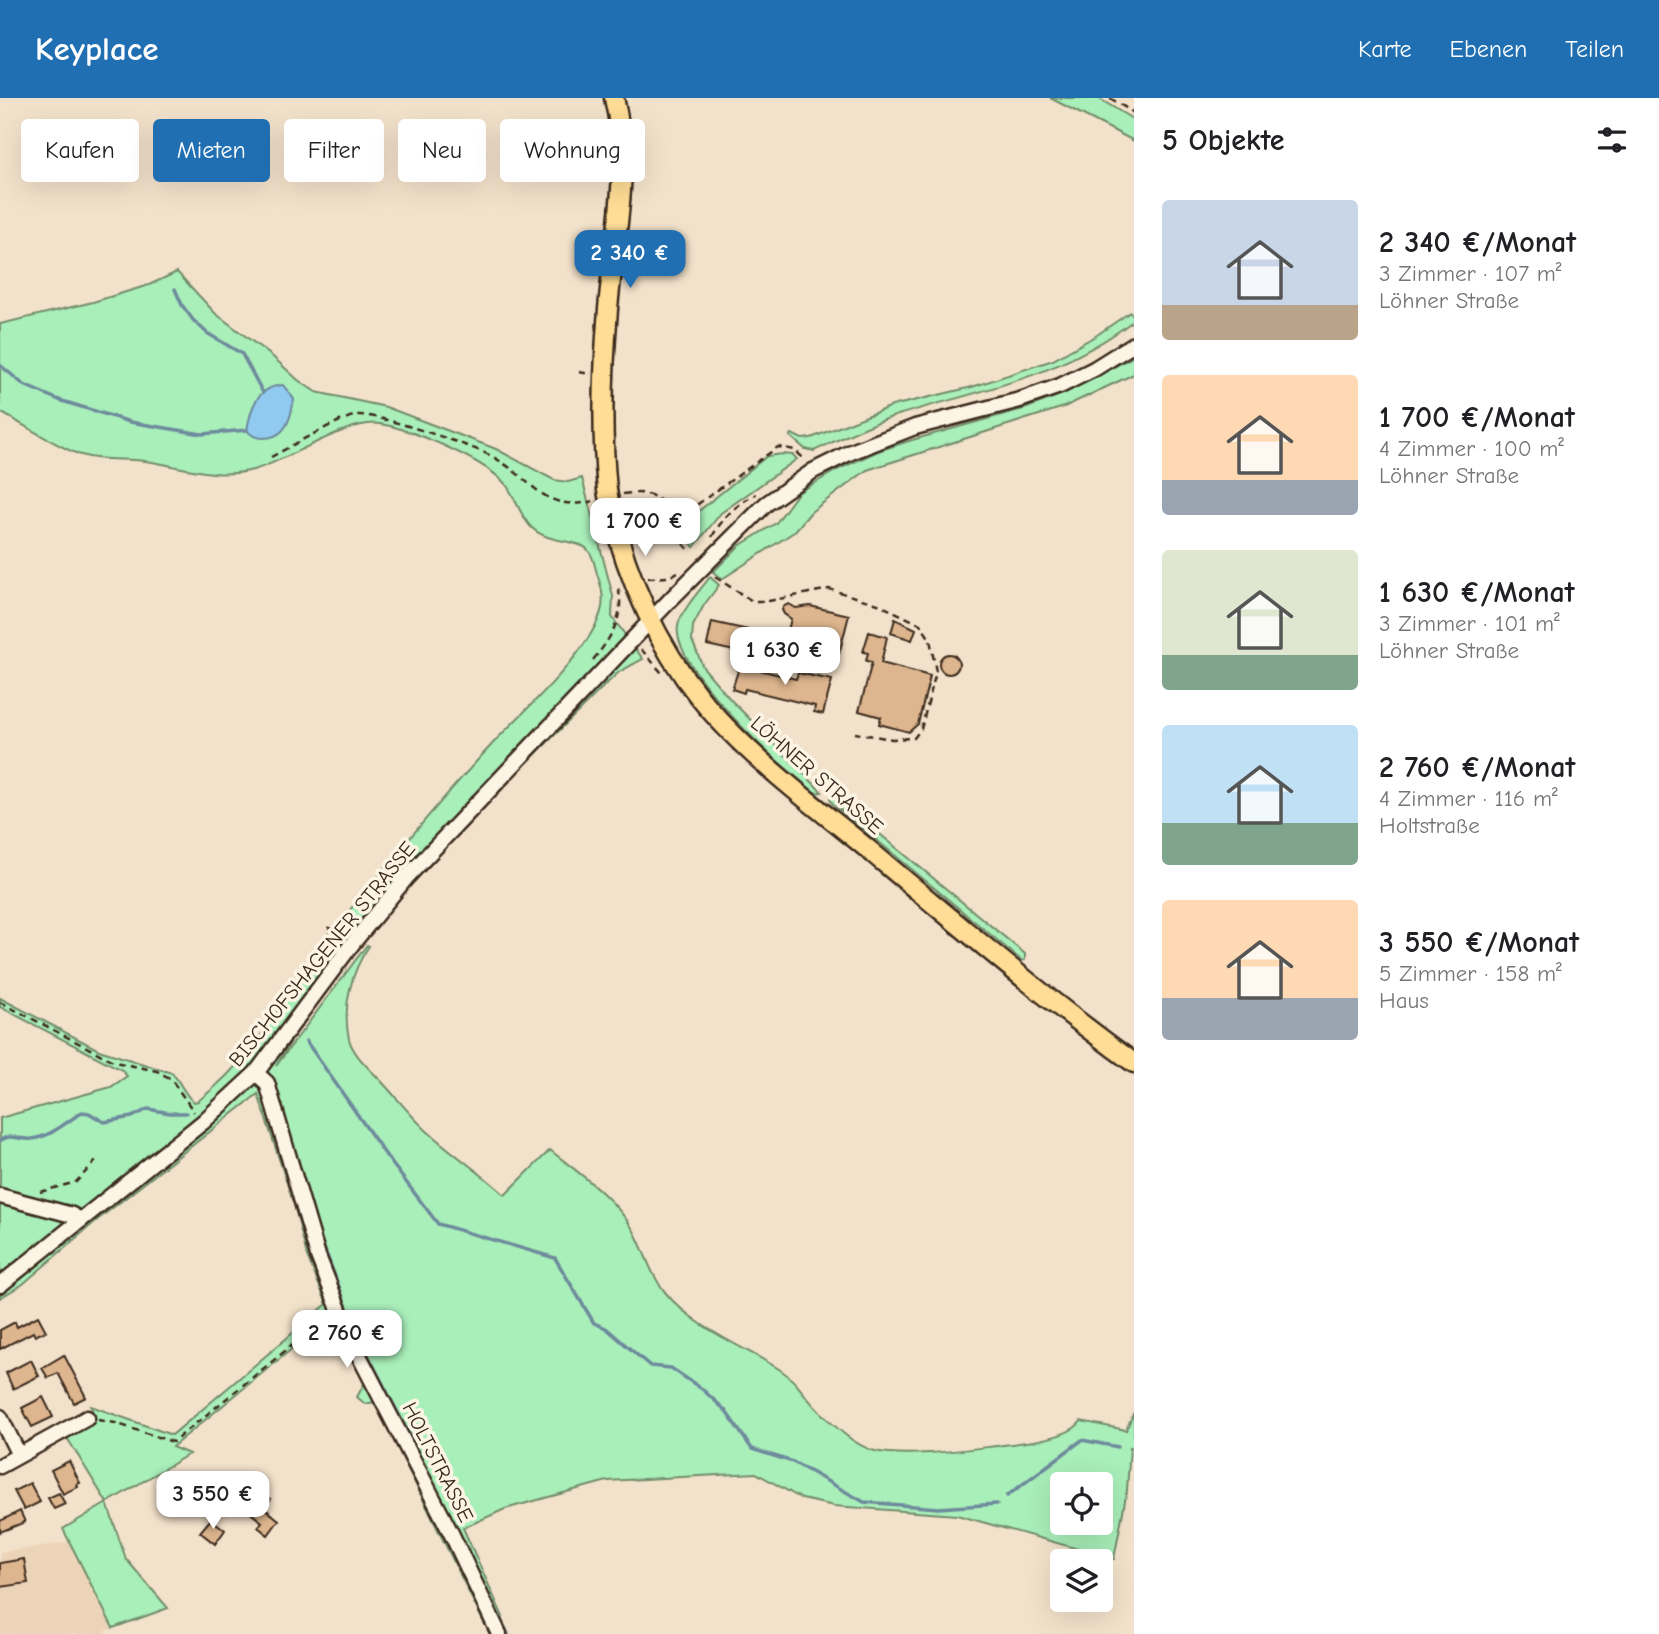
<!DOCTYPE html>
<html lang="de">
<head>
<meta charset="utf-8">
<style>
  body { margin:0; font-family:"Comic Neue",sans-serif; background:#f2f2f2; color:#202124; height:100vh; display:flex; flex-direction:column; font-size:26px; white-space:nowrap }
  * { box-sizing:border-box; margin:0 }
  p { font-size:23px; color:#757577 }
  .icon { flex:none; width:38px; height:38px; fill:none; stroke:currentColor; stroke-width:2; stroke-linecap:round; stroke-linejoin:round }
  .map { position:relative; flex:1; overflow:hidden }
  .drawer { display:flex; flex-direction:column; background:#fff; width:525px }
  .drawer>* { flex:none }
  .guide { position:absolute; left:21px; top:21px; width:665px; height:63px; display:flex; gap:14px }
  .buttons { position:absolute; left:1050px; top:1374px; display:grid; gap:14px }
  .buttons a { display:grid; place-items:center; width:63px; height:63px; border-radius:7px; background:#fff; box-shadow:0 7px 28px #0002; font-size:35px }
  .price { position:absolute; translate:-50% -60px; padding:0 16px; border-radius:14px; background:#fff; color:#222; font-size:23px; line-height:46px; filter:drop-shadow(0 2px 4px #0008) }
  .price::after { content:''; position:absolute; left:50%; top:42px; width:21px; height:16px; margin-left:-10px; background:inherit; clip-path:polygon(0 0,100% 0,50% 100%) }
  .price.on { background:#1f6fb2; color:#fff }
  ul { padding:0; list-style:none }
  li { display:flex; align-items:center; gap:21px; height:175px; padding:0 28px }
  li span { display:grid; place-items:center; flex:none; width:196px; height:140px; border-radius:7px; color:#555 }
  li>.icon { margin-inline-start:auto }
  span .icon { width:84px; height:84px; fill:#fffc; stroke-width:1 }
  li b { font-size:30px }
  h2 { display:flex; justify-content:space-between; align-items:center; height:84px; padding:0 28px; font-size:30px }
  .chip { padding:0 24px; border-radius:7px; background:#fff; box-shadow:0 7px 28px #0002; font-size:24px; line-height:63px }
  .chip.on { background:#1f6fb2; color:#fff }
  header { display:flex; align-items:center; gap:42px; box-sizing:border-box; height:98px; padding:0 35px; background:#1f6fb2; color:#fff }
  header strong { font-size:33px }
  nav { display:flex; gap:38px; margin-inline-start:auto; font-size:24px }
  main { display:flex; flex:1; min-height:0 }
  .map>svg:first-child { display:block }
</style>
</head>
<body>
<header>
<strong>Keyplace</strong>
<nav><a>Karte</a><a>Ebenen</a><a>Teilen</a></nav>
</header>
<main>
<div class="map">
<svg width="1134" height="1536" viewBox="0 0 1134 1536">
  <rect width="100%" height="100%" fill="#f3e2cb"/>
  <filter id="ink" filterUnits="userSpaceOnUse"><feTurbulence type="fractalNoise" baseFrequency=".0143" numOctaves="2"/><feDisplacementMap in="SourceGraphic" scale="14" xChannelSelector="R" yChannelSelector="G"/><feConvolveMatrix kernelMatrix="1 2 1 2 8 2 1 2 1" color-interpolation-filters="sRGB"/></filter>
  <g filter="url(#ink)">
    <path fill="#ecd4b9" d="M69 1444 113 1530 105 1533 107 1536H0V1454Z"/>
    <path fill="#a9efba" stroke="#728c6c" stroke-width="2" fill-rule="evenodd" d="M1050 0H1098L1134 22V43Z
      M177 174 215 215 273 259 298 282 316 294 386 309 496 351 554 382 568 384 582 380 613 498 612 519 643 561 619 574 604 588C490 702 358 828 276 968L367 847 369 848C351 874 342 909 349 941 353 957 371 972 382 984 396 999 410 1017 426 1032 451 1055 480 1074 505 1097L550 1052C580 1076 614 1099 634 1133 645 1153 650 1176 665 1194 694 1230 741 1247 779 1271 797 1282 807 1303 823 1317 837 1330 855 1348 875 1353 907 1360 963 1352 996 1348 1017 1345 1069 1342 1081 1323L1126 1332 1134 1314V1350L1130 1349 1127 1392 1114 1461 957 1417 834 1408 802 1401 756 1375 607 1383 505 1411 463 1430 503 1519 484 1525 375 1304 365 1306 357 1299 365 1284 332 1218 172 1349 189 1356 107 1405 126 1461 168 1510 113 1530 63 1431 107 1405 66 1338 95 1324 91 1308 172 1337 327 1206 307 1158 295 1110 258 996 96 1123 23 1186 0 1200V1020L111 989 127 978 122 972 0 909V900L99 952 172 975C181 984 184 997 194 1004L198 1003C254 961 286 898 324 843 337 825 354 808 368 791 409 740 452 689 497 641 526 611 595 549 602 509 604 497 601 487 597 476 595 468 593 456 587 451 578 441 548 446 531 429 521 419 516 401 507 388 488 363 411 331 380 326 347 321 288 363 253 372 216 382 181 368 145 363 122 360 101 364 78 356 51 345 26 328 0 314V226L93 204 149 187ZM1062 1386H1101V1424H1062Z
      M1130 214 1134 218V222C1061 279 984 291 898 317 869 326 842 340 814 353L805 351 790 338 792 336 802 341 811 340 892 308 972 289 1053 262 1097 237Z
      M1134 258V276L1064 309 867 372 811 414 794 434 722 481 713 474 739 448 776 425 798 395 837 372 878 353 912 342 1027 310 1065 295Z
      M783 356 793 357 797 361 721 415 694 449 682 433 690 420 767 358Z
      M710 479 719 487 704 507 693 528 692 542 703 569 730 601 822 694 814 695C783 671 671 569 678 528 680 514 701 491 710 479Z
      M835 699 1025 856V862L1022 863 832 705 830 701Z"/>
    <path fill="#90caf0" stroke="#6e8a9c" stroke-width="2" d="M283 287 294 301C292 311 290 325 282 333 273 342 254 343 247 332 251 309 257 289 283 287Z"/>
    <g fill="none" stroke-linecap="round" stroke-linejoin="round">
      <path stroke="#6e8a9c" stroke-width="3.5" d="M175 191 182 207 193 222 207 235 242 256 262 293
        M0 267 24 287 59 302 130 324 202 336 247 332
        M306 943 387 1059 438 1126 555 1160 594 1225 606 1230 650 1268 671 1270 702 1291 725 1312 752 1351 793 1364 864 1404 938 1410 997 1406
        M0 1043C10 1034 20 1043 32 1041 50 1039 67 1024 82 1014L89 1015 104 1024 132 1019 148 1011 170 1015H186
        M321 1142 357 1236 412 1342
        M437 1392 508 1536
        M1007 1398 1082 1342 1118 1349"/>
    </g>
    <path fill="#ddb58e" stroke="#3b2a1e" stroke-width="2" d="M789 506 796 510 810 508 849 517 839 556 785 543 791 521 784 516 782 512 784 508Z
      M895 521 916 531 912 542 891 535Z
      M712 524 753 533 748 556 707 547Z
      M869 534 887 539 881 565 930 578 918 626 909 634 879 626 881 619 859 613 872 564 866 563 868 555 863 554Z
      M939 566a10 10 0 1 1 20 0a10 10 0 1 1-20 0Z
      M740 567 796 581 798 575 832 582 823 616 814 614 815 608 745 591 744 595 732 591Z
      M38 1218 46 1233 35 1238 33 1234 0 1251V1232L15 1224 17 1229Z
      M64 1257 86 1299 74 1305 58 1275 48 1280 42 1270Z
      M31 1262 39 1278 13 1291 6 1275Z
      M43 1299 53 1319 32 1329 22 1310Z
      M69 1363 80 1385 77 1386 78 1389 63 1396 51 1372Z
      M30 1385 40 1404 24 1412 14 1393Z
      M258 1391 271 1401 264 1410 279 1422 268 1437 258 1429 262 1424 243 1409Z
      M59 1395 65 1406 54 1411 48 1400Z
      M20 1413 25 1424 0 1434V1423Z
      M211 1421 225 1432 215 1446 200 1434Z
      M24 1461 28 1485 0 1489V1465Z"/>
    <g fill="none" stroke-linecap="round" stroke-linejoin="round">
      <g stroke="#3b2a1e" stroke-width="19">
        <path id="minor" d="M256 975 267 985 318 1158 351 1242 452 1437 499 1536
          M0 1098 72 1117 81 1122
          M0 1187 203 1024 256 975 352 846 406 780 672 500 766 406 813 373 851 354 915 329 1020 302 1060 288 1094 271 1134 246
          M0 1319 19 1357
          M0 1368 87 1320"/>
      </g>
      <g stroke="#3b2a1e" stroke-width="23">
        <path id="major" d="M607 392C601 332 603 271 608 211 614 138 632 74 614 0
          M610 409C627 478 655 544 700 600 746 657 812 705 869 752 956 825 1042 898 1134 965"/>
      </g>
      <path stroke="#3b2a1e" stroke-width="2.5" stroke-dasharray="7 5" stroke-linecap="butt" d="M1110 0 1134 15
        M579 274 591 276
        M271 359C290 349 339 320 358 317 375 315 473 348 491 358 531 378 542 416 593 403
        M623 396C651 392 658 399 677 418
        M712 439C722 420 737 406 756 396
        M688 451C677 440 674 433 677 418L695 408 778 349 795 352 805 362
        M715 479 752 503H769L829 491 878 506 920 526 930 541 936 574 921 631 914 640 892 641 855 635
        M648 480 669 479 678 474
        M641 551 662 575
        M593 562C611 540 627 516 617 486
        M328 829 341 838
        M0 904 115 964 157 973 171 981 194 1014
        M40 1094 76 1084 96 1063
        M98 1322 115 1325 173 1344 327 1219"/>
      <use href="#minor" stroke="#fcf5e5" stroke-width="14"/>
      <use href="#major" stroke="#ffdd96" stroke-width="18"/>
      <g stroke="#3b2a1e" stroke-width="23" stroke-linecap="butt">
        <path id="major-bridge" d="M607 392 610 409"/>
      </g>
      <use href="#major-bridge" stroke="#ffdd96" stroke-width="18"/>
    </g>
  </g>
  <g text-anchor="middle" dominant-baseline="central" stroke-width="7" stroke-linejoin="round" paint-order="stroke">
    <g font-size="21" fill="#3b2a1e" stroke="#fcf5e5">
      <text transform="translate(817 677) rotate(41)">LÖHNER STRASSE</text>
      <text transform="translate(322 856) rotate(-51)">BISCHOFSHAGENER STRASSE</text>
      <text transform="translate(438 1364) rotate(63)">HOLTSTRASSE</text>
    </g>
  </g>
</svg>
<div class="buttons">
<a><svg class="icon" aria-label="locate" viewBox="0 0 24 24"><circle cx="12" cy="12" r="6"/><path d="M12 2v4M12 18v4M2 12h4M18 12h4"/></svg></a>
<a><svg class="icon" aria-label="layers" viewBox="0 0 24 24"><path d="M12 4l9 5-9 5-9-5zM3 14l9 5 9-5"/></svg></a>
</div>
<b class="price on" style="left:630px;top:192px">2 340 €</b>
<b class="price" style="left:645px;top:460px">1 700 €</b>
<b class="price" style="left:785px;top:589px">1 630 €</b>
<b class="price" style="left:347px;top:1272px">2 760 €</b>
<b class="price" style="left:213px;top:1433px">3 550 €</b>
<div class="guide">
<a class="chip">Kaufen</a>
<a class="chip on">Mieten</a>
<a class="chip">Filter</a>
<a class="chip">Neu</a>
<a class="chip">Wohnung</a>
</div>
</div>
<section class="drawer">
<h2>5 Objekte<svg class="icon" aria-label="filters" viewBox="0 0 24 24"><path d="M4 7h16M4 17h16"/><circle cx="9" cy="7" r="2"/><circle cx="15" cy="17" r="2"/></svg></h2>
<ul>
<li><span style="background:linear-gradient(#c9d6e8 75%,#b9a48a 0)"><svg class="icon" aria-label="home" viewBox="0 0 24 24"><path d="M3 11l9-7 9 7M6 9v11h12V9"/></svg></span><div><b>2 340 €/Monat</b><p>3 Zimmer · 107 m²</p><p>Löhner Straße</p></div></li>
<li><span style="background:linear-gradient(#ffd9b3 75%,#9aa5b1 0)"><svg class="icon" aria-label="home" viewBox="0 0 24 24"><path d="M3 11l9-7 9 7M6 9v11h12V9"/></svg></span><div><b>1 700 €/Monat</b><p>4 Zimmer · 100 m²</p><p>Löhner Straße</p></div></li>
<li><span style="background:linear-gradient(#dfe7d0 75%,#7fa58c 0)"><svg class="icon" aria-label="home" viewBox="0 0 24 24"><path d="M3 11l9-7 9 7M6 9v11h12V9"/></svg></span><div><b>1 630 €/Monat</b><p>3 Zimmer · 101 m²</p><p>Löhner Straße</p></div></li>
<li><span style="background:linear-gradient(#bfe0f5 70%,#7fa58c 0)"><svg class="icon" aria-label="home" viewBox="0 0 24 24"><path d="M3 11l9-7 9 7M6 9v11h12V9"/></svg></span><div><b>2 760 €/Monat</b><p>4 Zimmer · 116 m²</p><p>Holtstraße</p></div></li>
<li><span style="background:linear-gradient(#ffd9b3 70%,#9aa5b1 0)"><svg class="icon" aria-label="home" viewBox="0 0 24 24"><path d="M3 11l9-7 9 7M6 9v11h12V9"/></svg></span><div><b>3 550 €/Monat</b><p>5 Zimmer · 158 m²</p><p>Haus</p></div></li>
</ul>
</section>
</main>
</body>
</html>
